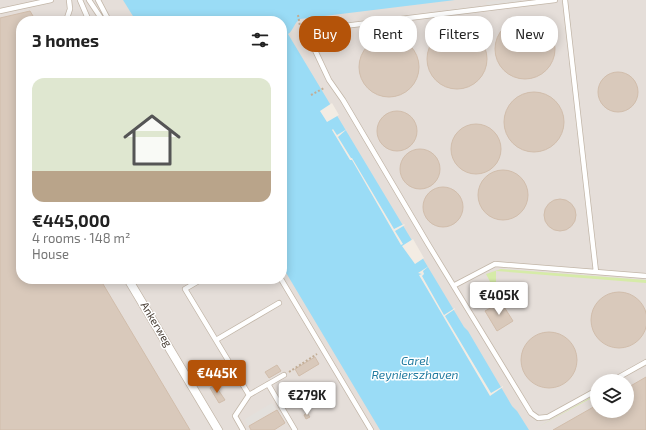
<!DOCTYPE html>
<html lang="en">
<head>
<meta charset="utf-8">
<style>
  body { margin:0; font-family:"Exo 2",sans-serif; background:#f2f2f2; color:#222; height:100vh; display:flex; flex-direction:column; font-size:15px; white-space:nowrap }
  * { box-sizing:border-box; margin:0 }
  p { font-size:13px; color:#767676 }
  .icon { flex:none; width:22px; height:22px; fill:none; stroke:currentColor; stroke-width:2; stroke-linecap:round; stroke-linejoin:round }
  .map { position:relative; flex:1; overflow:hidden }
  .sheet { position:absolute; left:16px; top:16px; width:271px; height:268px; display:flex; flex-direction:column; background:#fff; border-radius:16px; box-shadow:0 2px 10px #0003 }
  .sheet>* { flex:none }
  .hud { position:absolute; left:299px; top:16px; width:287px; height:36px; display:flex; gap:8px }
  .buttons { position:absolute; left:590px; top:374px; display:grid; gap:8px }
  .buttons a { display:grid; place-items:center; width:44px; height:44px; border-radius:50%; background:#fff; box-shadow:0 2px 10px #0003; font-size:20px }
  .price { position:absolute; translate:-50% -34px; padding:0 9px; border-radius:4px; background:#fff; color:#222; font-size:13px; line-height:26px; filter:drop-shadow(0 1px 2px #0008) }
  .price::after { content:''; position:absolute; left:50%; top:24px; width:12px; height:9px; margin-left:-6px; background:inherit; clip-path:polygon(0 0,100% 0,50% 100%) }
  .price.on { background:#b45309; color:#fff }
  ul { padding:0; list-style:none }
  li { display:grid; align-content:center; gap:8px; height:212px; padding:0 16px }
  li+li { border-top:1px solid #e0e0e0 }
  li span { display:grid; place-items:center; height:124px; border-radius:12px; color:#555 }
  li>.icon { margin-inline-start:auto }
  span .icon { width:72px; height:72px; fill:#fffc; stroke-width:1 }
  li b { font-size:17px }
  h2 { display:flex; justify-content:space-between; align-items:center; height:48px; padding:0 16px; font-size:17px }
  .pill { padding:0 14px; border-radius:16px; background:#fff; box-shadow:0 2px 10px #0003; font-size:14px; line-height:36px }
  .pill.on { background:#b45309; color:#fff }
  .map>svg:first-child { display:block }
</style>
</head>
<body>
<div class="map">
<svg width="646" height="430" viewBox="0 0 646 430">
  <rect width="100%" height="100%" fill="#f3ece3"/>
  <path fill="#e5ded9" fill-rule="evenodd" d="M0 0H646V430H0ZM21 21H282V279H21ZM597 381H627V411H597Z"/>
  <path fill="#d6eba8" d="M501 269 646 280V283L496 271V283L500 291 496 293 486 274Z
    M597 394V395L536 428Z"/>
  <path fill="#e3e0dc" d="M509 0H520V2L487 5 486 2Z
    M272 403 276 409 248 426 245 419Z"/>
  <path fill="#9adcf6" d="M123 0H455L300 19C294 23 293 31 288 34L464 327 468 331 512 406 517 411 529 430H380L282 266V21H136Z"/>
  <path fill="#f3ece3" d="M332 103 339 115 327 122 320 111Z
    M333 129 337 135 347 129 338 137 351 158H352L394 229 404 224 405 225 395 231 403 244 401 245 352 160H350L332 130Z
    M413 239 424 258 415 264 402 246Z
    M429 266 423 271 424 274 422 276 444 315 455 308V309L445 316 491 393 503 386V387L490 396 419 275 422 274 418 273Z"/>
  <path fill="#d9c9bb" stroke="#d1bdab" d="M30 11 36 21H21V279H100L190 430H0V18Z
    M495 49a30 30 0 1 1 60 0a30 30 0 1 1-60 0Z
    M427 59a30 30 0 1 1 60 0a30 30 0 1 1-60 0Z
    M359 67a30 30 0 1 1 60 0a30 30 0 1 1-60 0Z
    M598 92a20 20 0 1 1 40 0a20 20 0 1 1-40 0Z
    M504 122a30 30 0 1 1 60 0a30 30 0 1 1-60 0Z
    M377 131a20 20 0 1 1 40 0a20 20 0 1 1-40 0Z
    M451 149a25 25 0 1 1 50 0a25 25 0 1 1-50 0Z
    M400 169a20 20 0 1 1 40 0a20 20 0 1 1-40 0Z
    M478 195a25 25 0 1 1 50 0a25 25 0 1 1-50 0Z
    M423 207a20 20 0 1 1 40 0a20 20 0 1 1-40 0Z
    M544 215a16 16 0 1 1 32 0a16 16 0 1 1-32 0Z
    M473 291 482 304 481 305 479 306 471 293Z
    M591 320a28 28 0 1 1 56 0a28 28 0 1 1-56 0Z
    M501 302 513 321 497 331 485 311Z
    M521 360a28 28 0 1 1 56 0a28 28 0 1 1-56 0Z
    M315 357 319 364 299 376 295 369Z
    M277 365 281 371 269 378 265 372Z
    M646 377V430H553L597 405V411H627V388Z
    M215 385 225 400 219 403 210 388Z
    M277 410 285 423 274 430H251L249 426Z
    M307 413 310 417 306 419 304 415Z"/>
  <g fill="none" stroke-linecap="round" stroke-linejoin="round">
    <g stroke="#c2b6a8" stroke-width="6">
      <path id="lane" d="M80 0 89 21
        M89 0 103 21
        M98 0 109 21
        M555 0 328 28 316 37 313 46 329 80 343 100 428 244 531 413 538 418 548 417 597 390
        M565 0 596 272
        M0 11 51 0
        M66 21 70 9 69 0
        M126 279 216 430
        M130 279 220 430
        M202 279 185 289 249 395 235 416 243 430
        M281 279 371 430
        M455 285 495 264 646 276
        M216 340 279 303
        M612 381 646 362
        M268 384 295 430
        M249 395 284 375"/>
    </g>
    <path stroke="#c2ad95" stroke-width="2" stroke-dasharray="2 2" stroke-linecap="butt" d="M298 15 300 26
      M311 95 324 88
      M289 372 317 354"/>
    <use href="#lane" stroke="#fff" stroke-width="4.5"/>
  </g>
  <g text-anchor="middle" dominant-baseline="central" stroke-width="3" stroke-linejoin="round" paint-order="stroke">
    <g font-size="11" fill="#463c33" stroke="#fff">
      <text transform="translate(157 324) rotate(59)">Ankerweg</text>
    </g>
    <g font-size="12" font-style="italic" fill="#217ba0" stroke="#fff">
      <text x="415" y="360">Carel<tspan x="415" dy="14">Reynierszhaven</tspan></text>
    </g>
  </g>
</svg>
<div class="buttons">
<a><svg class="icon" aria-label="layers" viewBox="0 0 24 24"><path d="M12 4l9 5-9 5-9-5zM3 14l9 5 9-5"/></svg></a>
</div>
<b class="price" style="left:499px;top:316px">€405K</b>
<b class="price on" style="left:217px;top:394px">€445K</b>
<b class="price" style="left:307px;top:416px">€279K</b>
<div class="hud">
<a class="pill on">Buy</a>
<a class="pill">Rent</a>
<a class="pill">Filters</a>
<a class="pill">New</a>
</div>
<section class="sheet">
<h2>3 homes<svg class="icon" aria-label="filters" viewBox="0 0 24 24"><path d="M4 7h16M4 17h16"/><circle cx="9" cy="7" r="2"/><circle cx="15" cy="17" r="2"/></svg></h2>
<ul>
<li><span style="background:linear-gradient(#dfe7d0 75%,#b9a48a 0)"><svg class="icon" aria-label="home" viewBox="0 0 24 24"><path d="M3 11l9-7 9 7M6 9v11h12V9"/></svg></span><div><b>€445,000</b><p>4 rooms · 148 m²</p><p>House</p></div></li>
</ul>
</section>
</div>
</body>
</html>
